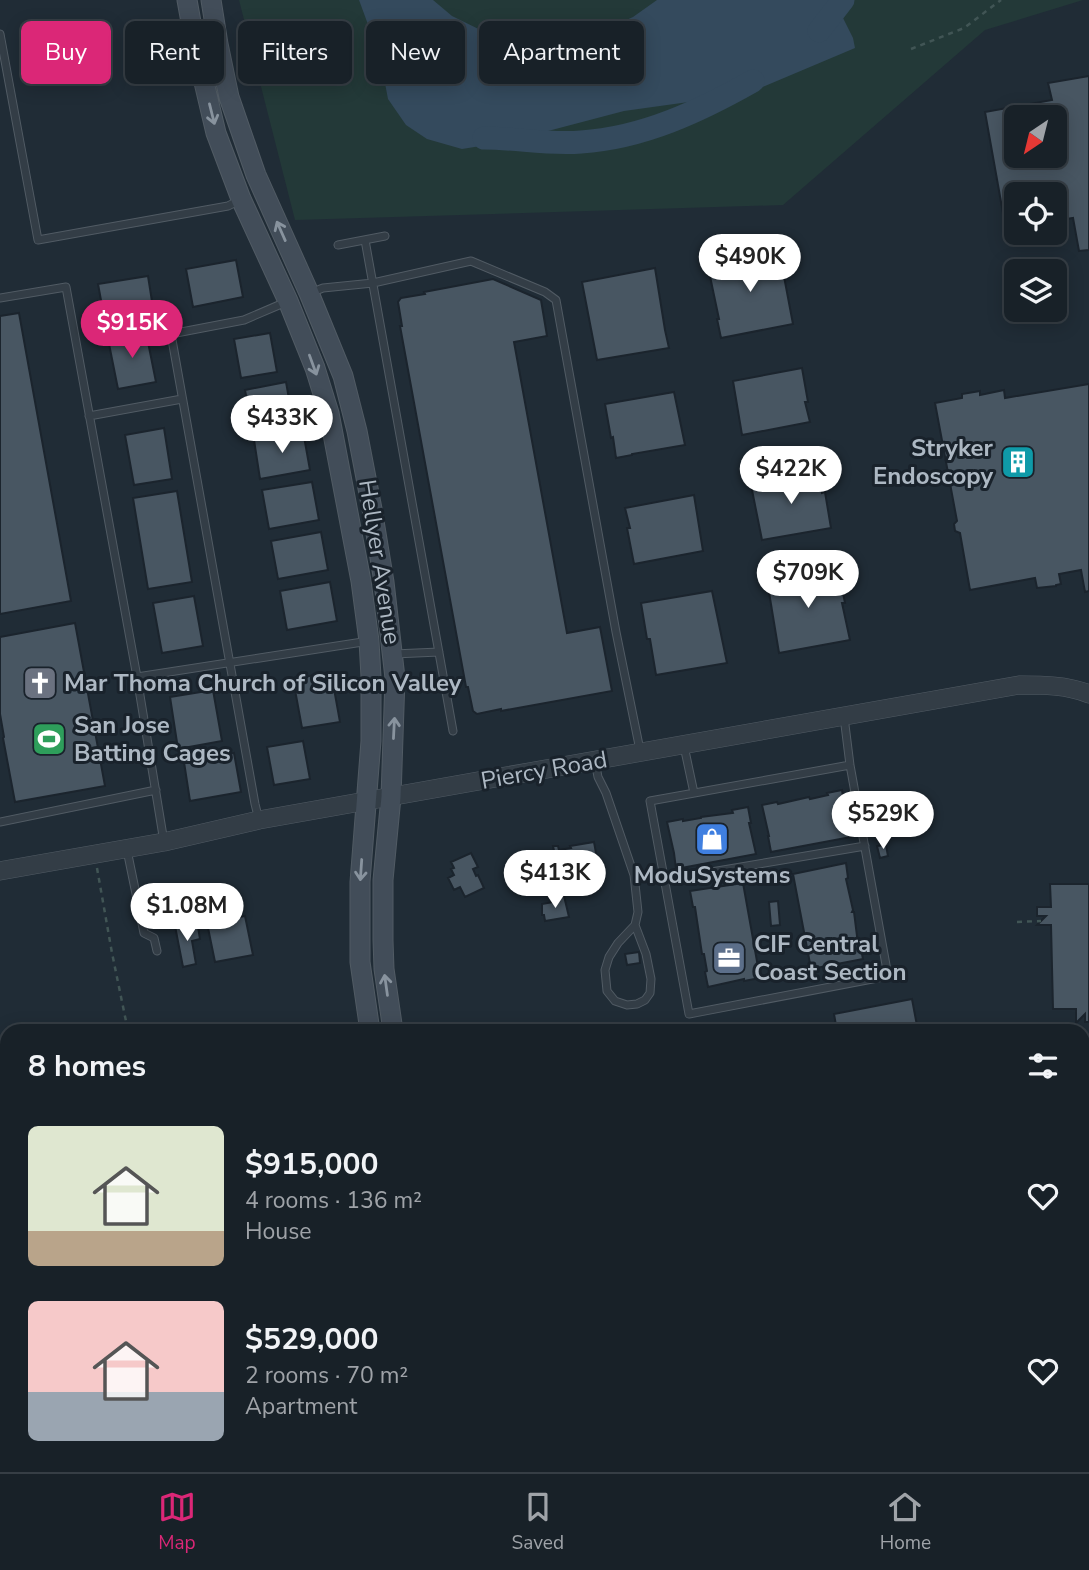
<!DOCTYPE html>
<html lang="en">
<head>
<meta charset="utf-8">
<style>
  body { margin:0; font-family:"Nunito Sans",sans-serif; background:#212930; color:#f1f3f6; height:100vh; display:flex; flex-direction:column; font-size:26px; white-space:nowrap }
  * { box-sizing:border-box; margin:0 }
  p { font-size:23px; color:#9fa3a8 }
  .icon { flex:none; width:38px; height:38px; fill:none; stroke:currentColor; stroke-width:2; stroke-linecap:round; stroke-linejoin:round }
  .map { position:relative; flex:1; overflow:hidden }
  .drawer { position:absolute; left:0px; top:1024px; width:1090px; height:450px; display:flex; flex-direction:column; background:#182128; border-radius:21px 21px 0 0; box-shadow:0 4px 18px #0003,0 0 0 2px #363e45 }
  .drawer>* { flex:none }
  .top-card { position:absolute; left:21px; top:21px; width:700px; height:63px; display:flex; gap:14px }
  .needle { width:46px; rotate:215deg }
  .fabs { position:absolute; left:1004px; top:105px; display:grid; gap:14px }
  .fabs a { display:grid; place-items:center; width:63px; height:63px; border-radius:10px; background:#182128; box-shadow:0 4px 18px #0003,0 0 0 2px #363e45; font-size:35px }
  .price { position:absolute; translate:-50% -60px; padding:0 16px; border-radius:24px; background:#fff; color:#222; font-size:23px; line-height:46px; filter:drop-shadow(0 2px 4px #0008) }
  .price::after { content:''; position:absolute; left:50%; top:42px; width:21px; height:16px; margin-left:-10px; background:inherit; clip-path:polygon(0 0,100% 0,50% 100%) }
  .price.active { background:#db2777; color:#fff }
  ul { padding:0; list-style:none }
  li { display:flex; align-items:center; gap:21px; height:175px; padding:0 28px }
  li span { display:grid; place-items:center; flex:none; width:196px; height:140px; border-radius:10px; color:#555 }
  li>.icon { margin-inline-start:auto }
  span .icon { width:84px; height:84px; fill:#fffc; stroke-width:1 }
  li b { font-size:30px }
  h2 { display:flex; justify-content:space-between; align-items:center; height:84px; padding:0 28px; font-size:30px }
  .pill { padding:0 24px; border-radius:10px; background:#182128; box-shadow:0 4px 18px #0003,0 0 0 2px #363e45; font-size:24px; line-height:63px }
  .pill.active { background:#db2777; color:#fff }
  .dock { display:flex; justify-content:space-around; align-items:center; height:98px; border-top:2px solid #363e45; background:#182128; font-size:19px; color:#9fa3a8 }
  .dock a { display:grid; justify-items:center; gap:4px }
  .dock .active { color:#db2777 }
  .map>svg:first-child { display:block }
</style>
</head>
<body>
<div class="map">
<svg width="1089" height="1472" viewBox="0 0 1089 1472">
  <rect width="100%" height="100%" fill="#202c36"/>
  <path fill="#233938" d="M239 0H1083L985 30 783 205 295 220Z
    M1089 1284V1472H1026L1025 1467 1083 1466V1285Z
    M0 1324 7 1356V1466L31 1467 33 1472H0Z"/>
  <path fill="#344a5d" d="M359 0H433L452 16 507 43 538 42 613 26 633 17 657 0H834L853 38 855 48 746 94 624 111 506 142 462 149 427 139 406 125 388 99 380 57Z"/>
  <g fill="none" stroke-linecap="round" stroke-linejoin="round">
    <path stroke="#344a5d" stroke-width="23" d="M819 31 843 0
      M484 138C517 138 549 145 581 142 643 138 700 111 753 81"/>
  </g>
  <path fill="#485662" stroke="#1b242d" stroke-width="2" fill-rule="evenodd" d="M1089 76V250L1079 251 1073 218 1055 221V194H1017V228L1006 230 985 112 1052 100 1048 83ZM1017 117H1055V156H1017Z
    M779 250 793 324 721 338 717 319H719L707 262Z
    M236 260 243 297 193 307 186 269Z
    M655 268 665 330 669 348 597 360 582 282Z
    M148 276 154 314 105 322 98 284Z
    M493 279 541 300 547 336 514 342 567 633 600 627 612 691 501 711V709L477 714 473 711 468 687H466L400 326H402L398 302 401 298 425 294 424 292Z
    M19 313 71 601 0 614V316Z
    M146 332 156 382 118 389 108 339Z
    M270 333 277 372 241 378 234 339Z
    M802 368 808 402H805L810 422 742 435 733 381Z
    M286 382 293 421 252 428 245 390Z
    M1089 384V591L1085 592 1081 570 1059 574 1061 584 1056 585V586L1037 588 1035 578 970 590 960 533 955 531 954 524 957 521 935 403 962 398V394L980 391V395L1004 390 1005 398Z
    M674 392 685 445 632 454V455L616 458 613 437 611 438 605 404Z
    M164 428 172 479 134 485 125 435Z
    M303 431 310 470 260 479 254 440Z
    M820 472 822 493 825 492 831 528 762 540 751 485Z
    M312 482 319 520 269 529 262 490Z
    M177 491 192 582 148 589 133 498Z
    M694 495 703 551 634 564 627 528H630L625 508Z
    M321 532 328 570 278 579 271 541Z
    M838 567 845 603H842L850 640 779 653 767 580Z
    M330 582 337 621 287 630 280 591Z
    M712 591 727 663 656 675 650 639H647L641 603Z
    M194 596 203 646 162 653 153 603Z
    M75 623 105 786 15 802 3 738 4 737 0 714V637Z
    M331 672 340 722 302 728 293 679Z
    M213 690 222 741 178 749 170 697Z
    M303 741 310 779 274 785 267 747Z
    M234 753 241 792 190 801 184 762Z
    M842 790 847 822H848L851 837 771 852 768 836H769L762 805 777 802 778 804 809 797 810 799 828 795 827 793Z
    M748 807 751 823H749L756 854 676 869 674 853 667 822 683 819V821L701 818V817L733 813 732 810Z
    M594 842 598 864 561 870 565 889 541 893 539 885 533 886 530 868 536 867 535 859 555 856 553 846H558L559 850 571 848 570 846Z
    M886 845 888 856 880 858 877 846Z
    M471 853 478 867 473 869 476 876 478 875 484 888 465 897 460 887 454 890 448 878 454 875 451 869 454 868 451 862Z
    M846 863 848 878 846 879 853 910 852 912H854L858 944H860L863 959 811 969 793 874Z
    M743 883 760 978 744 981V979L708 987 705 972 707 971 704 954H702L695 907H693L690 891Z
    M1050 884H1089V1022H1085V1014L1076 1023V1009H1053L1051 925H1037L1046 916H1037V907H1051Z
    M564 896 569 917 545 921 544 915H542V904L559 901 558 897Z
    M778 901 780 925 771 926 769 902Z
    M245 916 253 955 215 962 207 923Z
    M188 924 189 929 198 927 200 939 192 941 196 964 183 967 175 926Z
    M639 952 640 963 627 965 625 954Z
    M912 999 918 1031H837L834 1014Z
    M7 1465V1466H12L13 1470 23 1466H73L74 1472H0V1467Z
    M155 1466H210V1471L156 1472Z
    M594 1466H735L736 1471 593 1472Z
    M771 1466H828L798 1472H772Z
    M853 1466H923L924 1472H854Z"/>
  <g fill="none" stroke-linecap="round" stroke-linejoin="round">
    <g stroke="#515b64" stroke-width="9">
      <path id="service" d="M0 34 38 240 228 206 240 200
        M365 240 453 731
        M338 245 385 236
        M310 293 323 288 373 283 471 261 545 292 556 300 616 632 640 750
        M0 298 66 287 137 677 164 842
        M89 416 182 399
        M394 654 439 652
        M137 677 369 641
        M844 717 850 765 888 976 689 1014 650 801 850 765
        M684 746 694 793
        M595 761 598 777 606 793 634 875 638 912 635 925 646 954 651 979 650 993 645 1000 637 1004 627 1005 615 1001 607 991 605 970 609 957 618 943 635 925
        M259 820 255 804 171 334 244 320 286 302
        M0 822 156 790
        M127 850 144 933 154 938 157 951
        M664 880 865 846"/>
    </g>
    <g stroke="#515b64" stroke-width="16">
      <path id="minor" d="M1000 1466 1001 1472"/>
    </g>
    <g stroke="#515b64" stroke-width="19">
      <path id="tertiary" d="M0 871 164 842 259 820 1019 685C1043 685 1067 685 1089 694"/>
    </g>
    <g stroke="#515b64" stroke-width="21">
      <path id="secondary" d="M187 0 195 44 216 133 241 199 288 301 315 368 329 413 361 581 369 641 371 677V741L360 882V962L370 1031
        M211 0 218 44 229 97 256 175 309 293 343 376 357 431 372 509 384 582 395 678 391 797 383 880V940L384 969 393 1031
        M1083 1234 1089 1233
        M1083 1265 1089 1264
        M463 1466 465 1472
        M488 1466 490 1472
        M249 1472 255 1466
        M283 1472 291 1466"/>
    </g>
    <path stroke="#415555" stroke-width="2.5" stroke-dasharray="5 5" stroke-linecap="butt" d="M911 49 964 28 1001 0
      M97 868 112 953 128 1031
      M1017 922 1041 921
      M0 1443H7
      M560 1466 562 1472
      M935 1466 936 1472"/>
    <use href="#service" stroke="#333d46" stroke-width="7"/>
    <use href="#minor" stroke="#333d46" stroke-width="14"/>
    <use href="#tertiary" stroke="#333d46" stroke-width="18"/>
    <use href="#secondary" stroke="#424d59" stroke-width="19"/>
  </g>
  <defs><path id="oneway-shaft" d="M-6 0H5M1.5-3L5.5 0L1.5 3" fill="none" stroke-width="1.6" stroke-linecap="round" stroke-linejoin="round" transform="scale(1.75)"/></defs>
  <g stroke="#88939e">
    <use href="#oneway-shaft" transform="translate(212 114) rotate(76)"/>
    <use href="#oneway-shaft" transform="translate(281 231) rotate(-114)"/>
    <use href="#oneway-shaft" transform="translate(313 365) rotate(70)"/>
    <use href="#oneway-shaft" transform="translate(394 728) rotate(-87)"/>
    <use href="#oneway-shaft" transform="translate(361 870) rotate(94)"/>
    <use href="#oneway-shaft" transform="translate(386 985) rotate(-98)"/>
  </g>
  <defs>
    <g id="building-square" transform="scale(1.75)"><rect x="-9" y="-9" width="18" height="18" rx="4" fill="#0f9aa8" stroke="#19222b"/><path d="M-4-6H4V6H1V3H-1V6H-4ZM-2.5-4.3h1.7v1.8h-1.7ZM.8-4.3h1.7v1.8H.8ZM-2.5-1h1.7V.8h-1.7ZM.8-1h1.7V.8H.8Z" fill="#fff"/></g>
    <g id="church-square" transform="scale(1.75)"><rect x="-9" y="-9" width="18" height="18" rx="4" fill="#6b7280" stroke="#19222b"/><path d="M-1.2-6h2.4v3.5h3.3v2.4h-3.3V6h-2.4V-.1h-3.3v-2.4h3.3Z" fill="#fff"/></g>
    <g id="stadium-square" transform="scale(1.75)"><rect x="-9" y="-9" width="18" height="18" rx="4" fill="#2e9e5b" stroke="#19222b"/><path d="M0-5a6.5 5 0 1 0 0 10a6.5 5 0 1 0 0-10ZM-3.5-1.8h7v3.6h-7Z" fill="#fff"/></g>
    <g id="shop-square" transform="scale(1.75)"><rect x="-9" y="-9" width="18" height="18" rx="4" fill="#3f7fe0" stroke="#19222b"/><path d="M-5-2.5h2.3a2.7 3.5 0 0 1 5.4 0H5L5.5 6h-11ZM-1.5-2.5h3a1.5 2.3 0 0 0-3 0Z" fill="#fff"/></g>
    <g id="office-square" transform="scale(1.75)"><rect x="-9" y="-9" width="18" height="18" rx="4" fill="#5c6f8a" stroke="#19222b"/><path d="M-6-3h4V-5.5h4V-3h4V5H-6ZM-1-4.5V-3h2v-1.5ZM-6 0V1H6V0Z" fill="#fff"/></g>
  </defs>
  <g fill-rule="evenodd">
    <use href="#building-square" x="1018" y="462"/>
    <use href="#church-square" x="40" y="683"/>
    <use href="#stadium-square" x="49" y="739"/>
    <use href="#shop-square" x="712" y="839"/>
    <use href="#office-square" x="729" y="958"/>
  </g>
  <g text-anchor="middle" dominant-baseline="central" stroke-width="6" stroke-linejoin="round" paint-order="stroke">
    <g font-size="24" font-weight="bold" fill="#adb8c3" stroke="#19222b" text-anchor="start">
      <text x="993" y="448" text-anchor="end">Stryker<tspan x="993" dy="28">Endoscopy</tspan></text>
      <text x="64" y="683">Mar Thoma Church of Silicon Valley</text>
      <text x="74" y="725">San Jose<tspan x="74" dy="28">Batting Cages</tspan></text>
      <text x="712" y="875" text-anchor="middle">ModuSystems</text>
      <text x="754" y="944">CIF Central<tspan x="754" dy="28">Coast Section</tspan></text>
    </g>
    <g font-size="24" fill="#adb8c3" stroke="#19222b">
      <text transform="translate(380 562) rotate(81)">Hellyer Avenue</text>
      <text transform="translate(544 770) rotate(-10)">Piercy Road</text>
    </g>
  </g>
</svg>
<div class="fabs">
<a><svg class="needle" viewBox="-14 -14 28 28"><path d="M0-13l5 13h-10z" fill="#e53935"/><path d="M0 13l5-13h-10z" fill="#9fa3a8"/></svg></a>
<a><svg class="icon" aria-label="locate" viewBox="0 0 24 24"><circle cx="12" cy="12" r="6"/><path d="M12 2v4M12 18v4M2 12h4M18 12h4"/></svg></a>
<a><svg class="icon" aria-label="layers" viewBox="0 0 24 24"><path d="M12 4l9 5-9 5-9-5zM3 14l9 5 9-5"/></svg></a>
</div>
<b class="price" style="left:750px;top:294px">$490K</b>
<b class="price active" style="left:132px;top:360px">$915K</b>
<b class="price" style="left:282px;top:455px">$433K</b>
<b class="price" style="left:791px;top:506px">$422K</b>
<b class="price" style="left:808px;top:610px">$709K</b>
<b class="price" style="left:883px;top:851px">$529K</b>
<b class="price" style="left:555px;top:910px">$413K</b>
<b class="price" style="left:187px;top:943px">$1.08M</b>
<div class="top-card">
<a class="pill active">Buy</a>
<a class="pill">Rent</a>
<a class="pill">Filters</a>
<a class="pill">New</a>
<a class="pill">Apartment</a>
</div>
<section class="drawer">
<h2>8 homes<svg class="icon" aria-label="filters" viewBox="0 0 24 24"><path d="M4 7h16M4 17h16"/><circle cx="9" cy="7" r="2"/><circle cx="15" cy="17" r="2"/></svg></h2>
<ul>
<li><span style="background:linear-gradient(#dfe7d0 75%,#b9a48a 0)"><svg class="icon" aria-label="home" viewBox="0 0 24 24"><path d="M3 11l9-7 9 7M6 9v11h12V9"/></svg></span><div><b>$915,000</b><p>4 rooms · 136 m²</p><p>House</p></div><svg class="icon" aria-label="heart" viewBox="0 0 24 24"><path d="M12 20l-8-8c-3-5 5-10 8-4 3-6 11-1 8 4z"/></svg></li>
<li><span style="background:linear-gradient(#f6c9c9 65%,#9aa5b1 0)"><svg class="icon" aria-label="home" viewBox="0 0 24 24"><path d="M3 11l9-7 9 7M6 9v11h12V9"/></svg></span><div><b>$529,000</b><p>2 rooms · 70 m²</p><p>Apartment</p></div><svg class="icon" aria-label="heart" viewBox="0 0 24 24"><path d="M12 20l-8-8c-3-5 5-10 8-4 3-6 11-1 8 4z"/></svg></li>
</ul>
</section>
</div>
<nav class="dock">
<a class="active"><svg class="icon" aria-label="map" viewBox="0 0 24 24"><path d="M3 6l6-2 6 2 6-2v14l-6 2-6-2-6 2zM9 4v14M15 6v14"/></svg>Map</a>
<a><svg class="icon" aria-label="saved" viewBox="0 0 24 24"><path d="M7 4h10v16l-5-4-5 4z"/></svg>Saved</a>
<a><svg class="icon" aria-label="home" viewBox="0 0 24 24"><path d="M3 11l9-7 9 7M6 9v11h12V9"/></svg>Home</a>
</nav>
</body>
</html>
